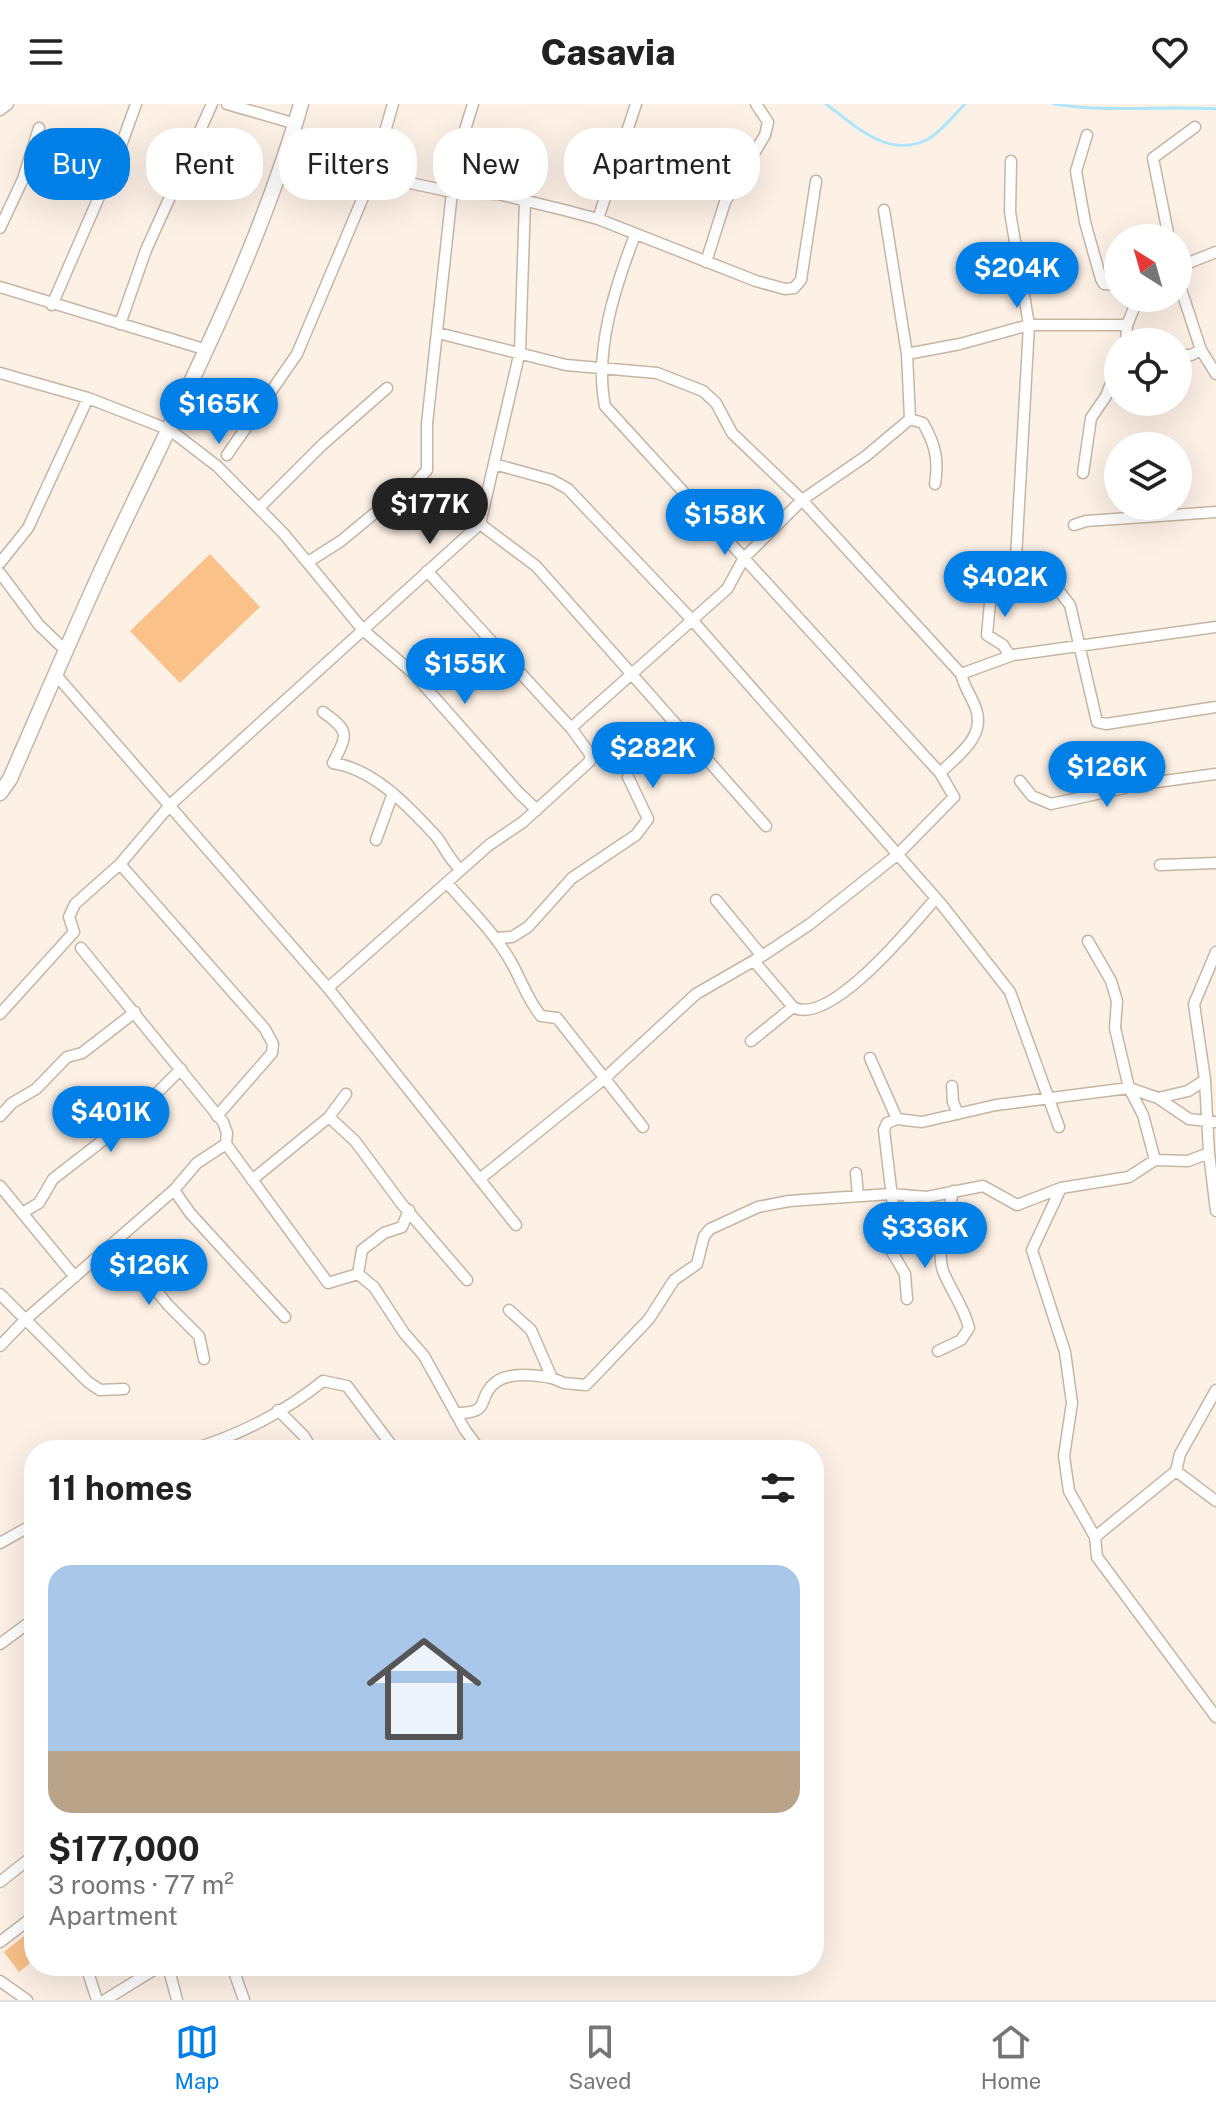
<!DOCTYPE html>
<html lang="en">
<head>
<meta charset="utf-8">
<style>
  body { margin:0; font-family:"Public Sans",sans-serif; background:#f6f6f6; color:#222; height:100vh; display:flex; flex-direction:column; font-size:30px; white-space:nowrap }
  * { box-sizing:border-box; margin:0 }
  p { font-size:26px; color:#767676 }
  .icon { flex:none; width:44px; height:44px; fill:none; stroke:currentColor; stroke-width:2; stroke-linecap:round; stroke-linejoin:round }
  .map { position:relative; flex:1; overflow:hidden }
  .sheet { position:absolute; left:24px; top:1336px; width:800px; height:536px; display:flex; flex-direction:column; background:#fff; border-radius:32px; box-shadow:0 8px 32px #0002 }
  .sheet>* { flex:none }
  .banner { position:absolute; left:24px; top:24px; width:800px; height:72px; display:flex; gap:16px }
  .needle { width:52px; rotate:323deg }
  .buttons { position:absolute; left:1104px; top:120px; display:grid; gap:16px }
  .buttons a { display:grid; place-items:center; width:88px; height:88px; border-radius:50%; background:#fff; box-shadow:0 8px 32px #0002; font-size:40px }
  .price { position:absolute; translate:-50% -68px; padding:0 18px; border-radius:28px; background:#0080e6; color:#fff; font-size:26px; line-height:52px; filter:drop-shadow(0 2px 4px #0008) }
  .price::after { content:''; position:absolute; left:50%; top:48px; width:24px; height:18px; margin-left:-12px; background:inherit; clip-path:polygon(0 0,100% 0,50% 100%) }
  .price.selected { background:#222; color:#fff }
  ul { padding:0; list-style:none }
  li { display:grid; align-content:center; gap:16px; height:424px; padding:0 24px }
  li+li { border-top:2px solid #e0e0e0 }
  li span { display:grid; place-items:center; height:248px; border-radius:24px; color:#555 }
  li>.icon { margin-inline-start:auto }
  span .icon { width:144px; height:144px; fill:#fffc; stroke-width:1 }
  li b { font-size:34px }
  h2 { display:flex; justify-content:space-between; align-items:center; height:96px; padding:0 24px; font-size:34px }
  .pill { padding:0 28px; border-radius:32px; background:#fff; box-shadow:0 8px 32px #0002; font-size:28px; line-height:72px }
  .pill.selected { background:#0080e6; color:#fff }
  header { display:flex; justify-content:space-between; align-items:center; height:104px; padding:0 24px; background:#fff; font-size:36px; font-weight:800 }
  .menu { display:flex; justify-content:space-around; align-items:center; height:112px; border-top:2px solid #e0e0e0; background:#fff; font-size:22px; color:#767676 }
  .menu a { display:grid; justify-items:center; gap:4px }
  .menu .selected { color:#0080e6 }
  .map>svg:first-child { display:block }
</style>
</head>
<body>
<header><svg class="icon" aria-label="menu" viewBox="0 0 24 24"><path d="M4 6h16M4 12h16M4 18h16"/></svg>Casavia<svg class="icon" aria-label="heart" viewBox="0 0 24 24"><path d="M12 20l-8-8c-3-5 5-10 8-4 3-6 11-1 8 4z"/></svg></header>
<div class="map">
<svg width="1216" height="1896" viewBox="0 0 1216 1896">
  <rect width="100%" height="100%" fill="#fdf1e6"/>
  <path fill="#fac188" d="M210 450 260 503 180 579 130 527Z
    M34 1824V1856L19 1868 4 1848Z"/>
  <g fill="none" stroke-linecap="round" stroke-linejoin="round">
    <path stroke="#aee5fa" stroke-width="3" d="M826 0C856 22 889 56 928 35 941 28 954 11 965 0
      M1054 0C1106 9 1163 1 1216 5"/>
    <g stroke="#c7b5a3" stroke-width="13">
      <path id="minor" d="M227 0 296 20
        M0 6 8 0
        M1087 31 1076 67 1085 118 1101 175 1104 180 1118 181
        M285 52 452 88 498 90 564 106 598 115 756 177 785 185 794 184 801 176 816 77
        M446 87 473 0
        M884 106 907 250 910 315
        M598 115 636 0
        M0 124 23 75 39 24
        M1169 134 1153 54 1195 23
        M706 158 725 98 765 31 768 18 756 0
        M1178 163 1216 148
        M1178 176 1201 246 1191 251H1178
        M0 183 207 246
        M52 201 119 47 136 0
        M120 220 146 146 212 0
        M438 229 566 261 657 269 703 287 716 299 732 329 802 396 961 570C964 583 972 593 976 605 986 633 957 652 940 669
        M1126 238 1127 221
        M1201 246 1216 270
        M907 250 960 240 1029 221H1127L1138 194
        M0 269 88 294 170 326 217 362 284 430 363 526 413 569 519 689 537 706
        M910 315 923 319C935 340 939 355 935 380
        M227 351 297 250 372 72 393 0
        M494 360 552 376 568 385 693 517 942 801 1010 888 1059 1023
        M1083 369 1091 314 1106 292 1118 262
        M260 403 322 341 387 284
        M480 420 536 462 766 722
        M1074 421 1086 417 1216 408
        M308 458 341 437 388 398 406 389 427 366V320L452 88
        M0 459 28 424 88 294
        M0 469 39 521 66 547
        M951 475 1010 478 1059 487 1070 501 1097 618 1106 620 1216 603
        M992 478 987 531 1003 541 1010 552
        M1010 478 1016 454 1029 221 1010 108 1011 57
        M961 570 1013 551 1216 523
        M56 571 328 884 516 1121
        M323 608C351 628 347 631 333 659 374 665 408 702 435 731 445 743 447 753 461 766
        M571 624 727 485 744 454 802 396 866 352 910 315
        M1020 677 1032 692 1051 700 1142 680 1216 670
        M376 736 393 689
        M120 760 265 925 273 940 272 949 217 1012
        M1160 761 1216 759
        M447 779C469 804 494 828 511 858 522 877 527 895 541 912L557 914 643 1023
        M716 796 762 852
        M496 834 512 833 528 823 572 774 636 731 648 715 628 673
        M1088 837 1111 877 1117 897 1115 924 1129 984 1143 1011 1155 1056
        M81 844 223 1018 227 1029 226 1040 328 1179 358 1170 362 1146 384 1129 402 1123 409 1106
        M1216 848 1194 900 1205 976 1209 1049 1216 1107
        M754 857 793 903C830 924 914 819 936 794
        M328 884 489 741 523 718 590 657V650L571 624 427 467
        M0 910 74 828 69 813 75 800 120 760 171 700 480 420 520 247 525 97
        M751 937 793 903
        M870 954 897 1015
        M952 982 953 998 958 1010
        M1158 994 1189 1015 1216 1018
        M0 1012 12 999 36 985 67 953 82 949 135 908
        M329 1013 355 1037 401 1099 467 1176
        M856 1069 858 1092
        M481 1074 605 974 696 890 762 852 810 820 897 751 954 693 940 669 605 302C594 247 615 183 635 131
        M252 1076 329 1013 346 990
        M0 1082 75 1173
        M1061 1084 1032 1146 1065 1248 1072 1299 1064 1352 1069 1387 1095 1433 1097 1453 1216 1613
        M174 1086 190 1109 285 1213
        M906 1091 942 1143
        M22 1109 39 1099 53 1075 133 1013 181 965
        M113 1139 132 1156 168 1201 199 1232 204 1255
        M358 1170 374 1183 404 1229 424 1252 465 1326 480 1346
        M0 1190 88 1278 100 1286 124 1285
        M907 1195 905 1170 892 1148 896 1127 884 1026 887 1019 897 1015 922 1018 996 1001 1129 984 1158 994 1188 987 1205 976
        M509 1206 531 1226 552 1274 564 1279 586 1281 649 1215 674 1176 697 1160 704 1132 710 1125 758 1103 789 1097 890 1090 927 1093 983 1082 1017 1101 1061 1084 1129 1073 1155 1056 1188 1057 1209 1049
        M0 1242 25 1216 174 1086 197 1059 226 1040
        M938 1247 961 1236 969 1224C964 1203 951 1187 943 1167 935 1145 949 1109 953 1087
        M1216 1286 1180 1350 1176 1367 1216 1397
        M278 1306 304 1332 312 1346
        M455 1309C494 1310 475 1294 496 1278 509 1268 536 1271 552 1274
        M189 1346C236 1333 285 1308 323 1277L347 1282 395 1346
        M1095 1433 1176 1367
        M0 1439 34 1420
        M0 1540 34 1515
        M0 1778 34 1751
        M0 1838 34 1812
        M86 1862 97 1896
        M168 1862 177 1896
        M232 1862 244 1896
        M0 1877 27 1896
        M105 1896 160 1862"/>
    </g>
    <g stroke="#c7b5a3" stroke-width="17">
      <path id="tertiary" d="M0 689 10 675C41 604 71 533 103 463 173 312 255 161 301 0"/>
    </g>
    <use href="#minor" stroke="#fff" stroke-width="10"/>
    <use href="#tertiary" stroke="#fff" stroke-width="14"/>
  </g>
</svg>
<div class="buttons">
<a><svg class="needle" viewBox="-14 -14 28 28"><path d="M0-13l5 13h-10z" fill="#e53935"/><path d="M0 13l5-13h-10z" fill="#767676"/></svg></a>
<a><svg class="icon" aria-label="locate" viewBox="0 0 24 24"><circle cx="12" cy="12" r="6"/><path d="M12 2v4M12 18v4M2 12h4M18 12h4"/></svg></a>
<a><svg class="icon" aria-label="layers" viewBox="0 0 24 24"><path d="M12 4l9 5-9 5-9-5zM3 14l9 5 9-5"/></svg></a>
</div>
<b class="price" style="left:1017px;top:206px">$204K</b>
<b class="price" style="left:219px;top:342px">$165K</b>
<b class="price selected" style="left:430px;top:442px">$177K</b>
<b class="price" style="left:725px;top:453px">$158K</b>
<b class="price" style="left:1005px;top:515px">$402K</b>
<b class="price" style="left:465px;top:602px">$155K</b>
<b class="price" style="left:653px;top:686px">$282K</b>
<b class="price" style="left:1107px;top:705px">$126K</b>
<b class="price" style="left:111px;top:1050px">$401K</b>
<b class="price" style="left:925px;top:1166px">$336K</b>
<b class="price" style="left:149px;top:1203px">$126K</b>
<div class="banner">
<a class="pill selected">Buy</a>
<a class="pill">Rent</a>
<a class="pill">Filters</a>
<a class="pill">New</a>
<a class="pill">Apartment</a>
</div>
<section class="sheet">
<h2>11 homes<svg class="icon" aria-label="filters" viewBox="0 0 24 24"><path d="M4 7h16M4 17h16"/><circle cx="9" cy="7" r="2"/><circle cx="15" cy="17" r="2"/></svg></h2>
<ul>
<li><span style="background:linear-gradient(#a9c7e8 75%,#b9a48a 0)"><svg class="icon" aria-label="home" viewBox="0 0 24 24"><path d="M3 11l9-7 9 7M6 9v11h12V9"/></svg></span><div><b>$177,000</b><p>3 rooms · 77 m²</p><p>Apartment</p></div></li>
</ul>
</section>
</div>
<nav class="menu">
<a class="selected"><svg class="icon" aria-label="map" viewBox="0 0 24 24"><path d="M3 6l6-2 6 2 6-2v14l-6 2-6-2-6 2zM9 4v14M15 6v14"/></svg>Map</a>
<a><svg class="icon" aria-label="saved" viewBox="0 0 24 24"><path d="M7 4h10v16l-5-4-5 4z"/></svg>Saved</a>
<a><svg class="icon" aria-label="home" viewBox="0 0 24 24"><path d="M3 11l9-7 9 7M6 9v11h12V9"/></svg>Home</a>
</nav>
</body>
</html>
